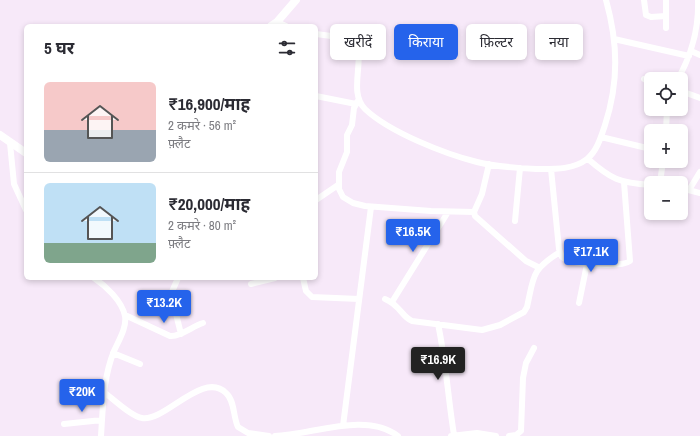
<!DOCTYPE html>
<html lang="hi">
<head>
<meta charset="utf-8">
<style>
  body { margin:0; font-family:"Archivo Narrow","Noto Sans Devanagari",sans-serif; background:#f7f7f7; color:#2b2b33; height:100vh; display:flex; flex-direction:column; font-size:15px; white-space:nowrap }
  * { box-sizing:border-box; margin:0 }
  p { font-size:13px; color:#7c7c81 }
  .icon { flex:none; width:22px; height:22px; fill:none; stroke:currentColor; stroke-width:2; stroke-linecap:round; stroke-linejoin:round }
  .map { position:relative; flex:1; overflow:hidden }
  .side { position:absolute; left:24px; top:24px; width:294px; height:256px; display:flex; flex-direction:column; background:#fff; border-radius:6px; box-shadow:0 2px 6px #0003 }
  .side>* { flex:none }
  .top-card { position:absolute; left:330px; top:24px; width:310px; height:36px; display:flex; gap:8px }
  .fabs { position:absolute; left:644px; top:72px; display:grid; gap:8px }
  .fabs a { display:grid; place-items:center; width:44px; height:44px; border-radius:6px; background:#fff; box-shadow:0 2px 6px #0003; font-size:20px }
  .price { position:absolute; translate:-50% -34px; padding:0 9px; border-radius:4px; background:#2563eb; color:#fff; font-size:13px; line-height:26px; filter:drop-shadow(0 1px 2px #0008) }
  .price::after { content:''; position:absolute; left:50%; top:24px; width:12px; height:9px; margin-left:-6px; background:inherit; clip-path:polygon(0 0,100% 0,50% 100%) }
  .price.on { background:#222; color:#fff }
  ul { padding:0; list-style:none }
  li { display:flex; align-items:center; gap:12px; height:100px; padding:0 20px }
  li+li { border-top:1px solid #e1e1e2 }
  li span { display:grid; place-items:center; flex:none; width:112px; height:80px; border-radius:6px; color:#555 }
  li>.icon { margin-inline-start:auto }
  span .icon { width:48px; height:48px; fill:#fffc; stroke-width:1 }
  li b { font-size:17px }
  h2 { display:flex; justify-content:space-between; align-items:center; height:48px; padding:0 20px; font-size:17px }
  .chip { padding:0 14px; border-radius:6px; background:#fff; box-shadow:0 2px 6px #0003; font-size:14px; line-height:36px }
  .chip.on { background:#2563eb; color:#fff }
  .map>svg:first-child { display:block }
</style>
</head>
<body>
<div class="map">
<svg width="700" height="436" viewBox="0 0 700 436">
  <rect width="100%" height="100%" fill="#f7e9f9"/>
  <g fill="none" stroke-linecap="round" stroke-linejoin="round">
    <path stroke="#fff" stroke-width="6" d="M644 0 646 15 651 17 666 16
      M666 0V28
      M277 22 286 26
      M316 34 354 39C367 58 347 91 365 109 389 132 445 154 477 162 496 167 517 168 537 169 553 169 573 170 587 159 597 151 601 137 605 125 619 82 618 43 606 0
      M614 39 689 56
      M691 51 700 55
      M644 79 651 81
      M678 79C692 54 699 29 698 0
      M681 91 700 98
      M316 96 356 104
      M359 99 354 108 352 125 347 135V152L339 172V189L343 197 353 203 365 206 431 211 474 212
      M666 131 667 109
      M601 137 651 149
      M10 143 14 184 26 210
      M588 159C611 179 619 183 651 185
      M489 164 482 194 474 212 475 216 526 261 538 267
      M551 169 559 249 562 257C571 265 621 268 630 261L624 182
      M660 183 663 161
      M681 188 700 193
      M689 190 700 172
      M316 200 338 185
      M515 221 520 168
      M94 278C106 286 122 301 125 316 127 327 119 340 114 351 103 378 103 407 101 436
      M178 278 171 294 181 334
      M303 278 306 291 312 297 359 299
      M251 284 275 278
      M385 299C400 305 402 317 412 321L482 330 500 325 524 312 527 307C534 276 531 270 560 252
      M392 302 448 212
      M579 303 587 264
      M125 315 170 336C180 337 193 326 203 323
      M438 324C446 361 448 398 454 435
      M113 353 140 364
      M104 392C113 399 132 417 142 418 165 422 203 370 226 393 235 401 233 417 238 427L248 433 269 436
      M64 424 102 420
      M343 426 371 207
      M275 436C311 435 366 411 398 436
      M451 436 477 433 496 436
      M509 436 516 435 521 431 523 378 526 363 534 348"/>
    <path stroke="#fff" stroke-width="8" d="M271 26 277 22 296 0
      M0 135 26 153"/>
  </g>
</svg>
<div class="fabs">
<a><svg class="icon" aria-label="locate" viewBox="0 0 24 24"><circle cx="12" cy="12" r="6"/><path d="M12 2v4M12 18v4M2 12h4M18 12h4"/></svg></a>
<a>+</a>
<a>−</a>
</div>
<b class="price" style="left:413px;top:253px">₹16.5K</b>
<b class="price" style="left:591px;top:273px">₹17.1K</b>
<b class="price" style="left:164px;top:324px">₹13.2K</b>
<b class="price on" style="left:438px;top:381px">₹16.9K</b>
<b class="price" style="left:82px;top:413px">₹20K</b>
<div class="top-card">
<a class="chip">खरीदें</a>
<a class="chip on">किराया</a>
<a class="chip">फ़िल्टर</a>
<a class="chip">नया</a>
</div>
<section class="side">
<h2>5 घर<svg class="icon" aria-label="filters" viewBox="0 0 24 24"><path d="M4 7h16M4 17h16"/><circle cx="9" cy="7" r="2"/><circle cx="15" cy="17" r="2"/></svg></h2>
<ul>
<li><span style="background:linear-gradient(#f6c9c9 60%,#9aa5b1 0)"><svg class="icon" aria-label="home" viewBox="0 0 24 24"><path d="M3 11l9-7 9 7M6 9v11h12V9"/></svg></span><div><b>₹16,900/माह</b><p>2 कमरे · 56 m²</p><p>फ़्लैट</p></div></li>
<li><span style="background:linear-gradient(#bfe0f5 75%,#7fa58c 0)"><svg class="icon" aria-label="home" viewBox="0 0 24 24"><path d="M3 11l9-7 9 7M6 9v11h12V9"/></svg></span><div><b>₹20,000/माह</b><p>2 कमरे · 80 m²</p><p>फ़्लैट</p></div></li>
</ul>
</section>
</div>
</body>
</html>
